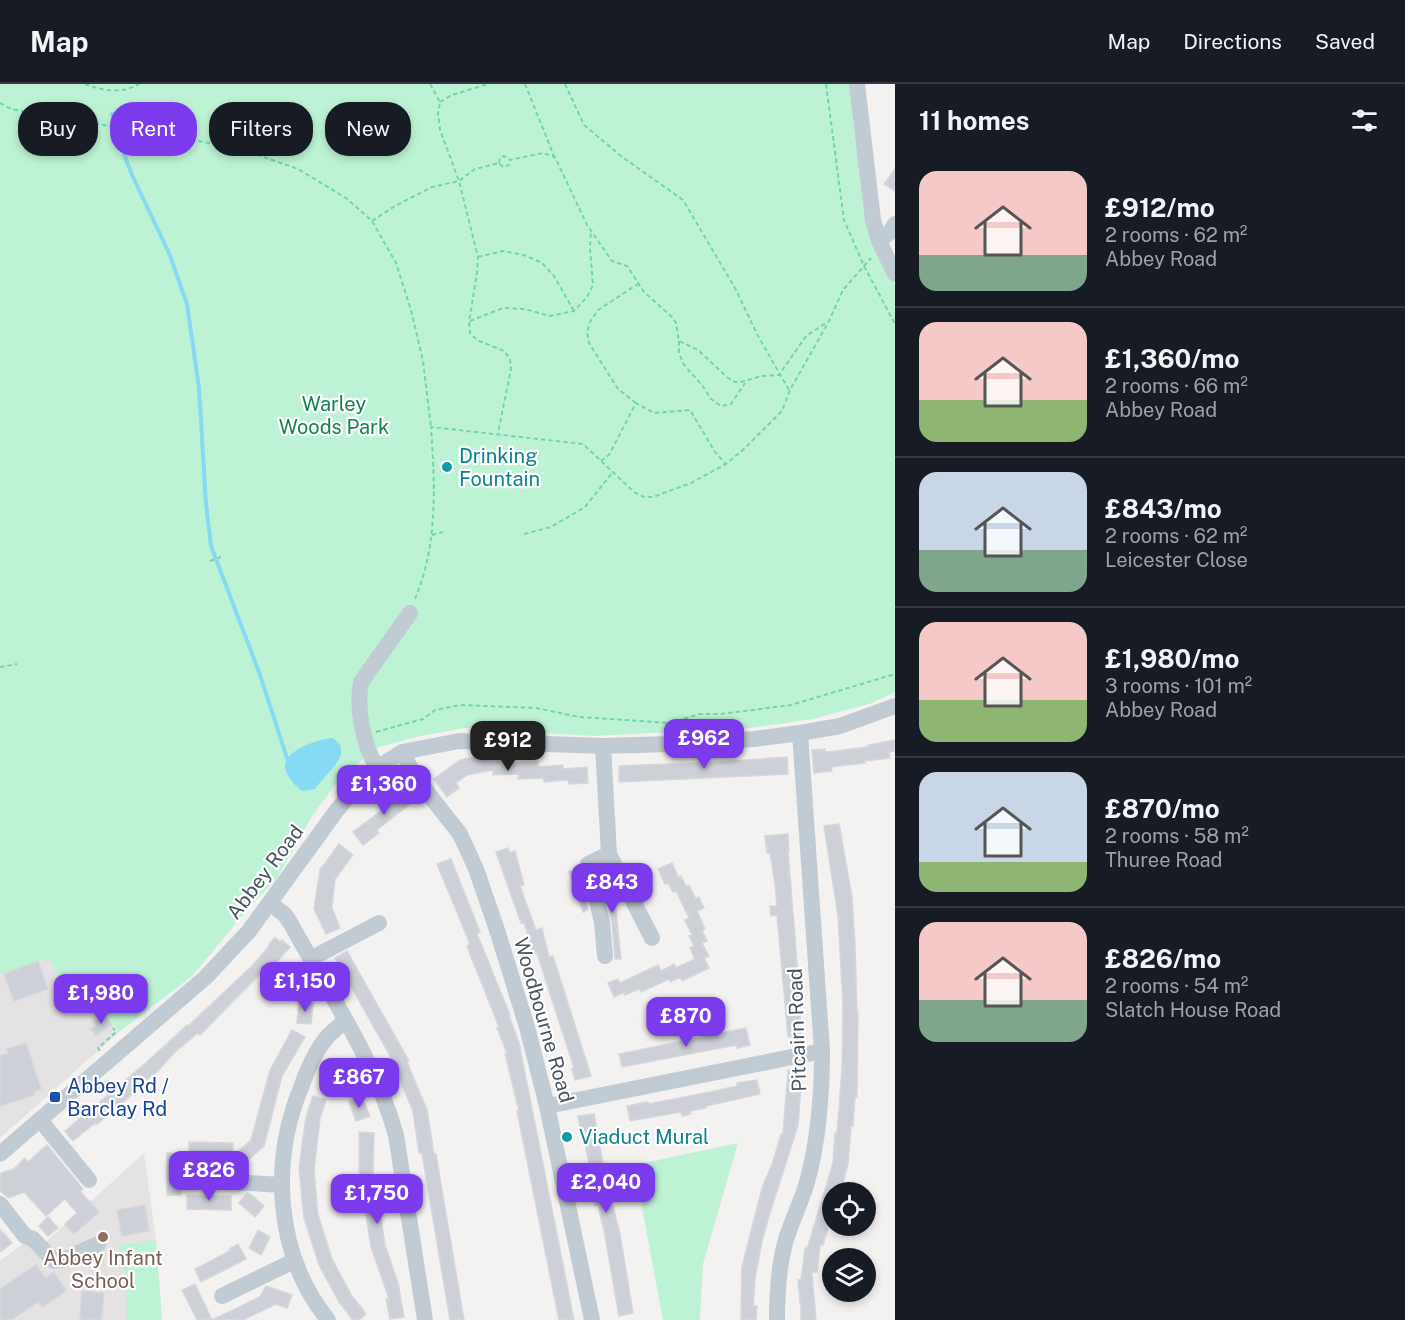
<!DOCTYPE html>
<html lang="en">
<head>
<meta charset="utf-8">
<style>
  body { margin:0; font-family:"Public Sans",sans-serif; background:#20242c; color:#f1f3f6; height:100vh; display:flex; flex-direction:column; font-size:22px; white-space:nowrap }
  * { box-sizing:border-box; margin:0 }
  p { font-size:20px; color:#9ea1a6 }
  .icon { flex:none; width:33px; height:33px; fill:none; stroke:currentColor; stroke-width:2; stroke-linecap:round; stroke-linejoin:round }
  .map { position:relative; flex:1; overflow:hidden }
  .side { display:flex; flex-direction:column; background:#171b24; width:510px }
  .side>* { flex:none }
  .top-card { position:absolute; left:18px; top:18px; width:570px; height:54px; display:flex; gap:12px }
  .fabs { position:absolute; left:822px; top:1098px; display:grid; gap:12px }
  .fabs a { display:grid; place-items:center; width:54px; height:54px; border-radius:50%; background:#171b24; box-shadow:0 3px 9px #0003; font-size:30px }
  .price { position:absolute; translate:-50% -51px; padding:0 14px; border-radius:12px; background:#7c3aed; color:#fff; font-size:20px; line-height:39px; filter:drop-shadow(0 2px 3px #0008) }
  .price::after { content:''; position:absolute; left:50%; top:36px; width:18px; height:14px; margin-left:-9px; background:inherit; clip-path:polygon(0 0,100% 0,50% 100%) }
  .price.current { background:#222; color:#fff }
  ul { padding:0; list-style:none }
  li { display:flex; align-items:center; gap:18px; height:150px; padding:0 24px }
  li+li { border-top:2px solid #363941 }
  li span { display:grid; place-items:center; flex:none; width:168px; height:120px; border-radius:18px; color:#555 }
  li>.icon { margin-inline-start:auto }
  span .icon { width:72px; height:72px; fill:#fffc; stroke-width:1 }
  li b { font-size:26px }
  h2 { display:flex; justify-content:space-between; align-items:center; height:72px; padding:0 24px; font-size:26px }
  .pill { padding:0 21px; border-radius:24px; background:#171b24; box-shadow:0 3px 9px #0003; font-size:21px; line-height:54px }
  .pill.current { background:#7c3aed; color:#fff }
  header { display:flex; align-items:center; gap:36px; box-sizing:border-box; height:84px; padding:0 30px; background:#171b24; border-bottom:2px solid #363941 }
  header strong { font-size:28px }
  nav { display:flex; gap:33px; margin-inline-start:auto; font-size:21px }
  main { display:flex; flex:1; min-height:0 }
  .map>svg:first-child { display:block }
</style>
</head>
<body>
<header>
<strong>Map</strong>
<nav><a>Map</a><a>Directions</a><a>Saved</a></nav>
</header>
<main>
<div class="map">
<svg width="895" height="1236" viewBox="0 0 895 1236">
  <rect width="100%" height="100%" fill="#f4f1f1"/>
  <path fill="#e5e2e3" d="M51 874 53 882 64 897 93 914 119 948 0 1054V890Z
    M144 1069 156 1156 162 1236H0V1177L36 1150 46 1158Z"/>
  <path fill="#bdf3d4" d="M0 0H851L890 194 895 201V608L872 619 813 635 749 644 594 652 465 644 420 652 379 663 346 688 337 698 311 734 277 794 248 825 192 892 119 948C111 937 103 924 94 914 76 895 63 908 50 874L0 890Z
    M738 1059 703 1180 700 1236H663L634 1081Z
    M156 1156 162 1236H126L127 1233 126 1194 118 1161Z"/>
  <path fill="#87daf4" d="M333 654C356 670 325 689 315 705L302 707C295 701 286 693 285 683 284 666 319 655 333 654Z"/>
  <g fill="none" stroke-linecap="round" stroke-linejoin="round">
    <path stroke="#87daf4" stroke-width="4" d="M112 30 119 47 124 70 132 91 169 169 187 220 199 304 206 420 211 462 260 591 288 677"/>
  </g>
  <path fill="#cdd0d6" stroke="#d5d7dd" stroke-width="1.5" d="M895 85V107L884 100Z
    M895 656V667L889 668 890 674 865 677V679L831 683 832 687 814 689 812 666 825 665 826 668 844 666 868 663V661Z
    M485 671 486 677 513 676V679L538 678V683L563 681V685L587 683 588 699 569 700 568 696 544 698 543 694 518 695V690L493 691V686L467 691 456 699 459 704 447 713 434 695 460 676Z
    M787 673 788 690 619 698V682L718 678Z
    M407 703 416 715 377 746 379 749 363 761 353 748 393 718 391 715Z
    M839 740 852 813 855 861 857 928H858L857 1013 855 1012 853 1042H851L848 1080 841 1106 832 1104V1134H831L823 1161H820L817 1188H812L816 1236H801V1218L800 1219 798 1196H801L805 1164 807 1165 833 1079 835 1049H837L842 985 843 920 838 832 824 742Z
    M788 750 789 767H788L798 891 796 892 802 952 788 953 777 831 771 832 770 822H777L775 800 770 769H767L765 752Z
    M339 760 353 771 335 795 332 824 340 844 326 850 314 825 320 786Z
    M508 764 510 769 515 767 524 801 520 802 536 846 542 844 549 873 553 872 591 992 575 996 572 985 574 984 537 869 533 870 524 838 521 839 496 768Z
    M451 775 480 848 477 850 510 931 509 932 519 959 574 1236H559L517 1027H519L505 970 507 969 497 944 499 943 467 862 470 860 437 780Z
    M672 779 678 793 681 792 686 802 689 801 696 815 699 813 704 824 697 827 705 845 702 846 707 857 702 859 709 872 704 874 709 884 682 897 680 893 670 898 669 895 641 908 639 905 625 911 624 908 614 913 608 899 618 895 620 899 658 881 661 887 674 880 676 884 695 875 690 864 694 862 689 852 692 851 685 836 689 834 676 807 673 808 668 799 665 800 658 785Z
    M578 784 588 826 583 828 569 788Z
    M604 784 615 819 621 875H615L612 837 600 786Z
    M275 853 280 858 282 856 290 863 265 891 262 888 200 951 198 949 174 969 158 987 133 1006 135 1008 96 1041 95 1039 73 1057 65 1047 148 977 187 941 188 942 253 881 270 861 269 860Z
    M347 867 409 977 407 978 427 1026 434 1070H436L464 1236H450L422 1069H419L413 1027 396 987 398 986 335 874Z
    M38 877 48 905 14 917 4 890Z
    M299 918 313 919 311 940 297 939Z
    M103 929 112 940 96 952 91 945 96 941 93 938Z
    M746 944 750 961 737 964 736 961 622 983 619 970Z
    M292 946 305 953 282 992 264 1062 247 1077 243 1073 233 1072 251 1056 270 986Z
    M26 959 41 1005 33 1008 34 1011 0 1022V972L8 969 7 965Z
    M788 986 802 987 798 1041 770 1129 762 1157 755 1195 753 1222H757L756 1236H741L742 1183 762 1104 773 1078 781 1050 783 1051Z
    M328 987 348 989 347 1003 327 1002Z
    M757 996 760 1010 706 1022V1024L690 1027 691 1030 682 1032 681 1028 630 1037 627 1022 648 1018V1020L710 1008 737 1002V999Z
    M313 1012 326 1016 320 1035 314 1086 318 1131 332 1175 352 1212 366 1230 359 1236H353L339 1218 319 1181 304 1134 299 1084 306 1033Z
    M362 1013 370 1032 356 1037 349 1018Z
    M594 1030 611 1123 613 1122 620 1150 633 1229 619 1232 604 1146 598 1121 595 1122 590 1100 593 1099 584 1055 582 1056 578 1032Z
    M359 1048 374 1049 373 1095 375 1094 385 1161 398 1199 404 1233 390 1235 386 1215H389L371 1163 359 1086Z
    M189 1058 233 1059V1072L189 1071Z
    M47 1061 83 1105 80 1107 99 1128 74 1150 65 1140 77 1129 65 1115 46 1132 24 1108 9 1114 0 1107 1 1089 14 1085 25 1074 28 1078Z
    M167 1069 181 1070V1111H167Z
    M247 1109 250 1110 264 1122 255 1133 239 1119Z
    M187 1111 231 1112V1126L187 1125Z
    M145 1121 149 1147 122 1152 117 1126Z
    M48 1133 58 1144 48 1152 39 1142Z
    M0 1145 12 1159 0 1168Z
    M258 1146 270 1153 261 1171 249 1164Z
    M238 1160 246 1175 201 1198 195 1185 230 1167 229 1165Z
    M36 1181 45 1194 54 1188 66 1207 42 1223 38 1218 11 1236H0V1205Z
    M195 1200 212 1236 260 1213 266 1202 292 1211 287 1224 276 1220 243 1236H197L182 1206Z
    M82 1207 104 1209 101 1236H80Z"/>
  <g fill="none" stroke-linecap="round" stroke-linejoin="round">
    <path stroke="#72d5a7" stroke-width="2" stroke-dasharray="4.5 3" stroke-linecap="butt" d="M85 0C103 7 122 10 139 0
      M430 0 440 18 438 29 440 46 459 97 478 173 477 189 469 238 470 249 477 256 504 267 510 275 511 285 498 349
      M525 0 554 72
      M565 0 584 41 621 72 683 116 735 204 758 252 789 306
      M826 0 844 136 864 182 895 240
      M440 18 452 11 488 0
      M0 19 11 25 215 60 261 72 298 85 346 114 372 137 396 179 411 226 423 277 431 343
      M499 79 500 74 504 72 510 76 543 69 555 73 587 141 612 177 627 182 644 208 672 233 676 239 679 257 698 266 728 294 735 298H741L762 292 779 291 806 252 826 239
      M372 137 395 122 432 103 459 97 475 85 499 79 503 83 509 81 510 76
      M478 173 503 167 524 171 542 179 554 192 574 227
      M470 237 503 224 525 225 550 232 574 227 587 213 593 201 590 164 591 147
      M679 257V269L684 281 702 301 711 315 721 322 731 320 745 299
      M636 319 618 305 589 259 587 248 590 238 598 226 638 200
      M601 377 609 371 636 319 654 329 690 326 715 368 725 379
      M524 450 551 443 585 423 612 389
      M432 451 443 448
      M210 477 221 473
      M415 515C438 461 435 401 431 343L583 360 634 408 644 413H653L669 407 691 399 726 380 743 366 782 327 790 306 829 237 843 206 871 174
      M0 583 17 580
      M376 648 423 635 435 626 460 621 536 624 579 633 670 639 700 630H721L791 621 895 590
      M100 967 98 964 116 948 113 944"/>
    <path stroke="#c1cbd4" stroke-width="16" d="M857 0 873 136 879 157 895 190
      M879 157 890 148 895 140
      M603 662 609 770 652 854
      M402 668 416 694 460 750 476 785 497 846 527 943 547 1022 592 1236
      M377 684C363 660 356 625 361 598L410 529
      M270 819 285 831 291 840C328 908 375 976 396 1051L425 1236
      M605 872 602 838 588 780 609 770
      M310 875 379 839
      M547 1022 822 967
      M40 1036 89 1096
      M0 1070 206 893 249 847 337 726 356 703 377 684 402 668 459 657 603 662 671 660 754 655 800 649 840 642 895 622
      M201 1096 281 1101
      M0 1120 25 1152 33 1155 54 1177 63 1176 98 1160
      M222 1212 294 1177
      M328 1236C275 1170 270 1077 302 1001 308 984 316 966 328 952 333 947 339 942 345 937
      M777 1236C777 1210 778 1185 785 1159 791 1138 801 1119 807 1098 819 1055 822 1012 822 967L800 649"/>
  </g>
  <g fill="#0f9aa8" stroke="#fff" stroke-width="2">
    <circle cx="447" cy="383" r="6"/>
    <circle cx="567" cy="1053" r="6"/>
  </g>
  <rect fill="#1a4fb4" stroke="#fff" stroke-width="2" x="49" y="1007" width="12" height="12" rx="3"/>
  <circle fill="#8d6e63" stroke="#fff" stroke-width="2" cx="103" cy="1153" r="6"/>
  <g text-anchor="middle" dominant-baseline="central" stroke-width="4.5" stroke-linejoin="round" paint-order="stroke">
    <g font-size="20" fill="#10844d" stroke="#fff">
      <text x="334" y="320">Warley<tspan x="334" dy="23">Woods Park</tspan></text>
    </g>
    <g font-size="20" fill="#0d838f" stroke="#fff" text-anchor="start">
      <text x="459" y="372">Drinking<tspan x="459" dy="23">Fountain</tspan></text>
      <text x="579" y="1053">Viaduct Mural</text>
    </g>
    <g font-size="20" fill="#475460" stroke="#fff">
      <text transform="translate(265 788) rotate(-53)">Abbey Road</text>
      <text transform="translate(544 936) rotate(74)">Woodbourne Road</text>
      <text transform="translate(797 946) rotate(-92)">Pitcairn Road</text>
    </g>
    <g font-size="20" fill="#164399" stroke="#fff" text-anchor="start">
      <text x="67" y="1002">Abbey Rd /<tspan x="67" dy="23">Barclay Rd</tspan></text>
    </g>
    <g font-size="20" fill="#785e54" stroke="#fff">
      <text x="103" y="1174">Abbey Infant<tspan x="103" dy="23">School</tspan></text>
    </g>
  </g>
</svg>
<div class="fabs">
<a><svg class="icon" aria-label="locate" viewBox="0 0 24 24"><circle cx="12" cy="12" r="6"/><path d="M12 2v4M12 18v4M2 12h4M18 12h4"/></svg></a>
<a><svg class="icon" aria-label="layers" viewBox="0 0 24 24"><path d="M12 4l9 5-9 5-9-5zM3 14l9 5 9-5"/></svg></a>
</div>
<b class="price" style="left:704px;top:686px">£962</b>
<b class="price current" style="left:508px;top:688px">£912</b>
<b class="price" style="left:384px;top:732px">£1,360</b>
<b class="price" style="left:612px;top:830px">£843</b>
<b class="price" style="left:305px;top:929px">£1,150</b>
<b class="price" style="left:101px;top:941px">£1,980</b>
<b class="price" style="left:686px;top:964px">£870</b>
<b class="price" style="left:359px;top:1025px">£867</b>
<b class="price" style="left:209px;top:1118px">£826</b>
<b class="price" style="left:606px;top:1130px">£2,040</b>
<b class="price" style="left:377px;top:1141px">£1,750</b>
<div class="top-card">
<a class="pill">Buy</a>
<a class="pill current">Rent</a>
<a class="pill">Filters</a>
<a class="pill">New</a>
</div>
</div>
<section class="side">
<h2>11 homes<svg class="icon" aria-label="filters" viewBox="0 0 24 24"><path d="M4 7h16M4 17h16"/><circle cx="9" cy="7" r="2"/><circle cx="15" cy="17" r="2"/></svg></h2>
<ul>
<li><span style="background:linear-gradient(#f6c9c9 70%,#7fa58c 0)"><svg class="icon" aria-label="home" viewBox="0 0 24 24"><path d="M3 11l9-7 9 7M6 9v11h12V9"/></svg></span><div><b>£912/mo</b><p>2 rooms · 62 m²</p><p>Abbey Road</p></div></li>
<li><span style="background:linear-gradient(#f6c9c9 65%,#8fb573 0)"><svg class="icon" aria-label="home" viewBox="0 0 24 24"><path d="M3 11l9-7 9 7M6 9v11h12V9"/></svg></span><div><b>£1,360/mo</b><p>2 rooms · 66 m²</p><p>Abbey Road</p></div></li>
<li><span style="background:linear-gradient(#c9d6e8 65%,#7fa58c 0)"><svg class="icon" aria-label="home" viewBox="0 0 24 24"><path d="M3 11l9-7 9 7M6 9v11h12V9"/></svg></span><div><b>£843/mo</b><p>2 rooms · 62 m²</p><p>Leicester Close</p></div></li>
<li><span style="background:linear-gradient(#f6c9c9 65%,#8fb573 0)"><svg class="icon" aria-label="home" viewBox="0 0 24 24"><path d="M3 11l9-7 9 7M6 9v11h12V9"/></svg></span><div><b>£1,980/mo</b><p>3 rooms · 101 m²</p><p>Abbey Road</p></div></li>
<li><span style="background:linear-gradient(#c9d6e8 75%,#8fb573 0)"><svg class="icon" aria-label="home" viewBox="0 0 24 24"><path d="M3 11l9-7 9 7M6 9v11h12V9"/></svg></span><div><b>£870/mo</b><p>2 rooms · 58 m²</p><p>Thuree Road</p></div></li>
<li><span style="background:linear-gradient(#f6c9c9 65%,#7fa58c 0)"><svg class="icon" aria-label="home" viewBox="0 0 24 24"><path d="M3 11l9-7 9 7M6 9v11h12V9"/></svg></span><div><b>£826/mo</b><p>2 rooms · 54 m²</p><p>Slatch House Road</p></div></li>
</ul>
</section>
</main>
</body>
</html>
